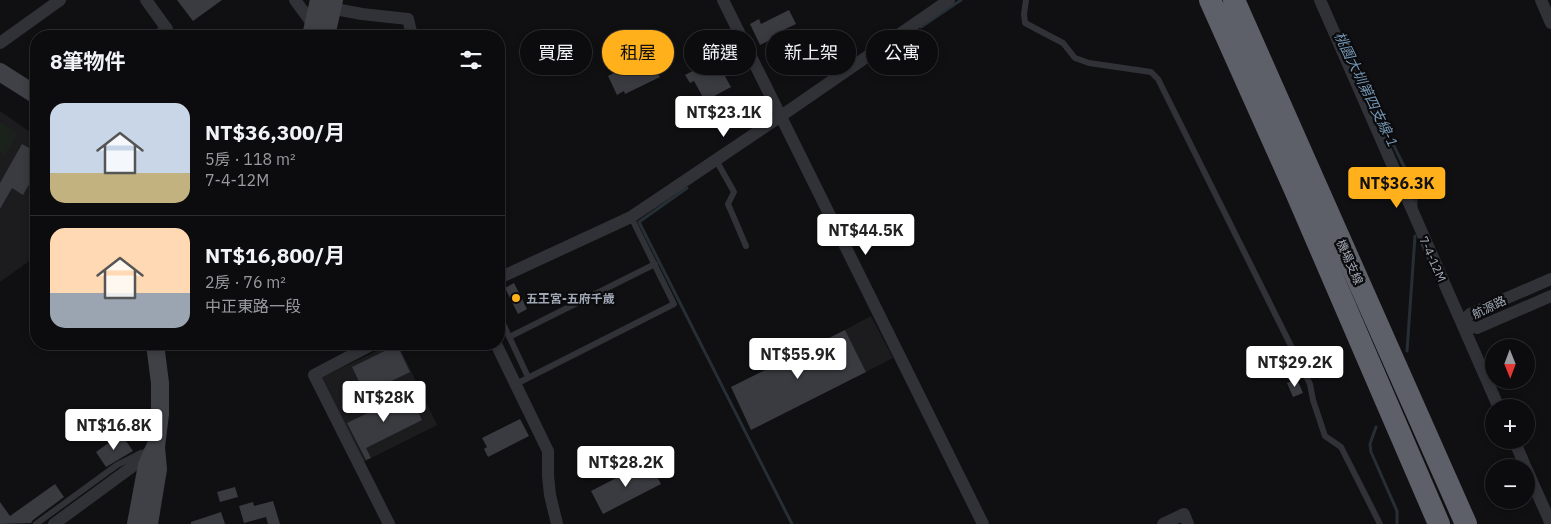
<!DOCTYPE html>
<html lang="zh-TW">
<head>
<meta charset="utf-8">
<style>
  body { margin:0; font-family:"IBM Plex Sans","Noto Sans TC",sans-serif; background:#151517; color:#f1f3f6; height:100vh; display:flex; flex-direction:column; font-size:19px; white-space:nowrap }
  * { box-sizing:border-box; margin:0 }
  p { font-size:16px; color:#9a9b9e }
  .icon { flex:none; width:28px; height:28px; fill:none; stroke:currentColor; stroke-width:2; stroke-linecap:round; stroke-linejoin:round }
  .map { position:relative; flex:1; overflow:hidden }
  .drawer { position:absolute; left:30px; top:30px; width:475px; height:320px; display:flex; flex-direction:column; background:#0c0c0e; border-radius:20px; box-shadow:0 2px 8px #0003,0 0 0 1px #2c2c2e }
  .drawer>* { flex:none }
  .banner { position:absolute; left:520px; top:30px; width:475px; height:45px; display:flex; gap:10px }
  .needle { width:32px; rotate:179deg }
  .buttons { position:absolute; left:1485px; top:339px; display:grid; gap:10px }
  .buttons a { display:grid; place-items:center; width:50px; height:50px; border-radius:50%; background:#0c0c0e; box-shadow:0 2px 8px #0003,0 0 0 1px #2c2c2e; font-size:25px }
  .price { position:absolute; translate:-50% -42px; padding:0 11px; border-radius:5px; background:#fff; color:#222; font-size:16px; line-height:32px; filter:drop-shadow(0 1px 2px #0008) }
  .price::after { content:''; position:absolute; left:50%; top:30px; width:15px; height:11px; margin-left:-8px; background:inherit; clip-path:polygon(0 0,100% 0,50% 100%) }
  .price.active { background:#ffb01b; color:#111 }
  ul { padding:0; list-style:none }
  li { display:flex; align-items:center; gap:15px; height:125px; padding:0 20px }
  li+li { border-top:1px solid #2c2c2e }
  li span { display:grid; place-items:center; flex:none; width:140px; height:100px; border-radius:15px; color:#555 }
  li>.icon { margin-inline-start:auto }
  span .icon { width:60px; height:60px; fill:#fffc; stroke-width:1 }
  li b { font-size:21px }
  h2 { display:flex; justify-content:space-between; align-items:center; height:60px; padding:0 20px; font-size:21px }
  .chip { padding:0 18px; border-radius:22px; background:#0c0c0e; box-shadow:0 2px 8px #0003,0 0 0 1px #2c2c2e; font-size:18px; line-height:45px }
  .chip.active { background:#ffb01b; color:#111 }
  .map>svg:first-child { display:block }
</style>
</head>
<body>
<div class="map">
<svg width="1551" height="524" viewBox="0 0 1551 524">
  <rect width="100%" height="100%" fill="#101012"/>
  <path fill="#1c1c1f" d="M0 111 36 136V246L28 262 0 282Z
    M871 316 893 358 866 372 845 330Z
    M392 344H398L437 425 363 462 320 378Z"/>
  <path fill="#1a221b" d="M0 122 18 134 4 155 0 152Z"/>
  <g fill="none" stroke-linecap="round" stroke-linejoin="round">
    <path stroke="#262f36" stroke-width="3" d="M921 27 961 0
      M1360 76 1413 185 1416 193V207
      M687 188 639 222 792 524
      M1407 351 1415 236
      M1376 427 1370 444 1371 452 1397 511V524"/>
  </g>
  <path fill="#3a3b40" d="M177 0H222L193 21Z
    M789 10 796 24 771 36 772 39 760 45 750 24 759 19 761 24Z
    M652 54 661 72 658 74 660 77 625 94 624 91 617 95 608 76Z
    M712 61 719 73 722 71 731 87 705 101 694 81 690 83 685 75Z
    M22 144 36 152V172L23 195 12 188 0 209V183Z
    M514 283 527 309 518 314 505 288Z
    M845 330 866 372 751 430 731 387Z
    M397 345 410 372 365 394 352 367Z
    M1297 379 1303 393 1293 397 1287 383Z
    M409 393 422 420 366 448 371 458 366 460 347 423Z
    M520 419 529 436 488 457 484 449 487 447 482 438Z
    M121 434 133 451 106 467 96 452Z
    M649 461 661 484 603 514 591 491Z
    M55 484 64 497 33 520 31 523 0 524V502L10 516Z
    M235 487 238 497 220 502 217 492Z
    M273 501 280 524H268L266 517 244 523 239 506 253 502 254 506Z
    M221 512 225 524H191V522Z"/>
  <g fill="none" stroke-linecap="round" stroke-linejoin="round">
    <path stroke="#313237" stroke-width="6" d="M1026 0 1024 14 1025 23 1063 43 1075 58 1089 63 1151 72 1158 79 1310 384 1313 400 1325 436 1341 447 1380 524
      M716 160 734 192 728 204 746 246
      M499 315 528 377
      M509 337 655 264
      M516 384 674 304 631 217
      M36 524 117 465 141 453"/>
    <path stroke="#313237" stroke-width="12" d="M146 0 167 29 157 36
      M295 0 314 26 318 27
      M723 0 983 524
      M1320 0 1499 408
      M1541 0 1551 23
      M324 7 362 14 408 19 412 36
      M0 43 60 0
      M499 278 631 217 781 116 949 0
      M1551 279 1470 314 1462 324 1477 328 1551 296
      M373 344 314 375 389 524
      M496 344 548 451V476L550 495 557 524
      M1514 440 1526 468
      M1526 468 1551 524
      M54 524 129 469 152 450
      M1163 524 1184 514 1188 524"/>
    <path stroke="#3f4147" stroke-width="18" d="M311 36 319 0
      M326 36 334 0
      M0 72 36 95
      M136 524 147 465 155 447
      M149 524 158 469 156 447 160 414V383L155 344"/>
    <path stroke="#5d6069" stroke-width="22" d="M1210 0 1295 190 1439 524
      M1234 0 1466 524"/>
  </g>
  <circle fill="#ffb01b" stroke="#0b0b0d" stroke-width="2" cx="516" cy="298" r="5"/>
  <g text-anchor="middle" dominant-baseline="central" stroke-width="4.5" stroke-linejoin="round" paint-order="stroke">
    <g font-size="12" fill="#a0a7b4" stroke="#0b0b0d">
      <text transform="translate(1433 259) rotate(66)">7-4-12M</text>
      <text transform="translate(1350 262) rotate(66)">機場支線</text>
      <text transform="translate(1489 307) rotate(-26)">航源路</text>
    </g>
    <g font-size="12" font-weight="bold" fill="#a0a7b4" stroke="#0b0b0d" text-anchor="start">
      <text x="526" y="298">五王宮-五府千歲</text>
    </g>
    <g font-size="14" font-style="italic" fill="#7496b3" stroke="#0b0b0d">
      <text transform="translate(1366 89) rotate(64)">桃園大圳第四支線-1</text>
    </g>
  </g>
</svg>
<div class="buttons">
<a><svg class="needle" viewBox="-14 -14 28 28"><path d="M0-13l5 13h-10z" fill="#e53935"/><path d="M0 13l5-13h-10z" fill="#9a9b9e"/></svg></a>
<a>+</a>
<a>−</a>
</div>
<b class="price" style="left:724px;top:138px">NT$23.1K</b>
<b class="price active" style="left:1397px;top:209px">NT$36.3K</b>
<b class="price" style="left:866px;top:256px">NT$44.5K</b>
<b class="price" style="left:798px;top:380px">NT$55.9K</b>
<b class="price" style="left:1295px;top:388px">NT$29.2K</b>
<b class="price" style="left:384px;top:423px">NT$28K</b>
<b class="price" style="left:114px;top:451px">NT$16.8K</b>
<b class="price" style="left:626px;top:488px">NT$28.2K</b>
<div class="banner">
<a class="chip">買屋</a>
<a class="chip active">租屋</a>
<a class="chip">篩選</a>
<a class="chip">新上架</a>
<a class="chip">公寓</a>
</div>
<section class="drawer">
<h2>8筆物件<svg class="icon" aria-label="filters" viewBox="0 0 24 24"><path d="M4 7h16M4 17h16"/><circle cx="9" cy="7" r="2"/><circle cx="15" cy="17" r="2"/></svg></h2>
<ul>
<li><span style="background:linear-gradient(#c9d6e8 70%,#c2b280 0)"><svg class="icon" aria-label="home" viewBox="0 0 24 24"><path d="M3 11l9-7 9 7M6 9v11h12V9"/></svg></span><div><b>NT$36,300/月</b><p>5房 · 118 m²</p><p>7-4-12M</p></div></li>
<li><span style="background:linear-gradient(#ffd9b3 65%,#9aa5b1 0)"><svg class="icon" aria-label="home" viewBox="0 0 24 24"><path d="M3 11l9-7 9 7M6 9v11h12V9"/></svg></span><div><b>NT$16,800/月</b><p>2房 · 76 m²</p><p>中正東路一段</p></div></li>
</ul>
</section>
</div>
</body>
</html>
